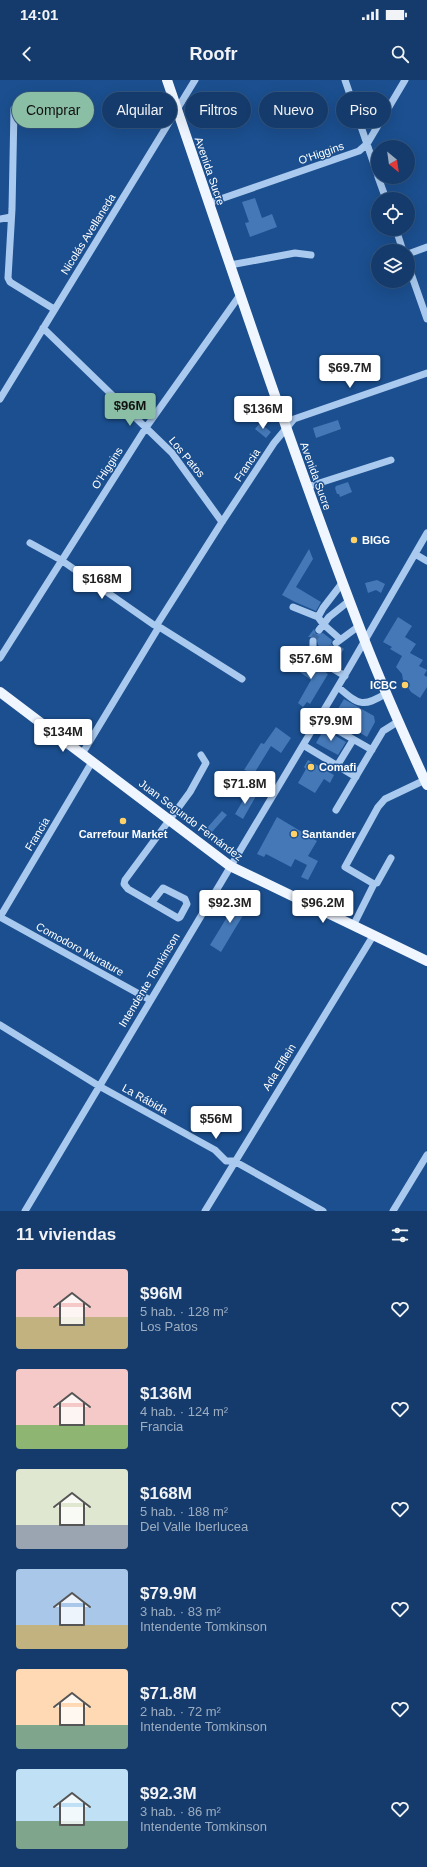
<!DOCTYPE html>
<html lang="es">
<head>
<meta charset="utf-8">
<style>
  body { margin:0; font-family:Arial,sans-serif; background:#1d4271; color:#f1f3f6; height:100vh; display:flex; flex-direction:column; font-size:15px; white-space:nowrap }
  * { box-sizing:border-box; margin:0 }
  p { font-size:13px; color:#9dadc1 }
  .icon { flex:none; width:22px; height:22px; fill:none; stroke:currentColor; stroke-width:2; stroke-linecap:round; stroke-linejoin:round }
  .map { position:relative; height:1131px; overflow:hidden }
  .panel { display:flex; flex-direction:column; background:#143b6b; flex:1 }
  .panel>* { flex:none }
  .guide { position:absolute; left:12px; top:12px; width:403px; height:36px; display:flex; gap:8px }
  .needle { width:26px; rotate:151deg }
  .fabs { position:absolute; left:371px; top:60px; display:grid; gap:8px }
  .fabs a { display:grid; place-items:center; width:44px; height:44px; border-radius:50%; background:#143b6b; box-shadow:0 4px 16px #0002,0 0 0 1px #33557e; font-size:20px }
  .price { position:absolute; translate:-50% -34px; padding:0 9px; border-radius:4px; background:#fff; color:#222; font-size:13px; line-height:26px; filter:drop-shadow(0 1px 2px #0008) }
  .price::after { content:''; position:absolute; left:50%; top:24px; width:12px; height:9px; margin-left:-6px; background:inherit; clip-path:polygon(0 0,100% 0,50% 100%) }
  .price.current { background:#8abfa5; color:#111 }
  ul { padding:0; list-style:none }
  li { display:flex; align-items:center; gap:12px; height:100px; padding:0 16px }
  li span { display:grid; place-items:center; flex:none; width:112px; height:80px; border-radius:4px; color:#555 }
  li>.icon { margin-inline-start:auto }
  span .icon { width:48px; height:48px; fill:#fffc; stroke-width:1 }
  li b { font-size:17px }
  h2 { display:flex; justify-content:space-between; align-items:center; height:48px; padding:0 16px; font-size:17px }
  .chip { padding:0 14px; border-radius:18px; background:#143b6b; box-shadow:0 4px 16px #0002,0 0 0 1px #33557e; font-size:14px; line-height:36px }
  .chip.current { background:#8abfa5; color:#111 }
  .status { display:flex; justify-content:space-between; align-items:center; height:28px; padding:0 20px; background:#143b6b; direction:ltr }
  .status svg { height:11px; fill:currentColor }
  header { display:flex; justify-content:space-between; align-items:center; height:52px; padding:0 16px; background:#143b6b; font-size:18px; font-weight:700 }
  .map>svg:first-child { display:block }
</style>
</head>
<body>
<div class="status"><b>14:01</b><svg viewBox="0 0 49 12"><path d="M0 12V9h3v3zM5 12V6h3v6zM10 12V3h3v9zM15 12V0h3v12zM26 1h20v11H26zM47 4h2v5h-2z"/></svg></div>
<header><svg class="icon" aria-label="back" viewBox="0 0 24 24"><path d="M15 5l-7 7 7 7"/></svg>Roofr<svg class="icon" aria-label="search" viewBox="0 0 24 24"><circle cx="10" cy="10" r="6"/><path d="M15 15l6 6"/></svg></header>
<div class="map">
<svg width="427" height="1131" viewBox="0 0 427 1131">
  <rect width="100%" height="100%" fill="#1b4f8f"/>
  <path fill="#4478b7" d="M255 118 262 138 272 134 277 147 250 157 245 143 249 142 242 122Z
    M338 340 341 349 316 358 313 348Z
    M260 343 271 352 266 358 255 349Z
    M348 402 352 412 340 417 339 414H337L335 408 336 406Z
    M309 469 313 479 296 507 321 522 316 531 295 522 282 515Z
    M377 500 385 504 381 513 376 510 368 513 365 503Z
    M398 537 412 546 405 557 416 564 410 573 423 580 419 586 427 590 424 595 427 597V607L420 618 411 612 403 600 402 594 396 587 402 576 390 569 392 567 383 562Z
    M314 549 316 554 323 553 332 560 331 564 334 567 340 566 344 569 337 579 332 575 333 571 331 568 327 567 324 569 318 565 316 557H308Z
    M306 577 328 594 310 624 307 622 303 627 298 623 311 600 297 590Z
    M344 619 374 636 375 642 367 657 333 637Z
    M276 647 291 658 281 673 271 666 255 692 268 701 263 707 245 695 247 691 244 690 261 663 264 664Z
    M324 649 346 662 338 675 316 663Z
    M308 680 334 695 330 703 324 699 315 713 298 703 306 689 304 687Z
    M248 712 256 716 243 739 235 734Z
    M222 731 227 735 212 752 207 748Z
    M277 737 317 761 308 776 318 781 308 800 301 797 307 785 295 779 291 787 266 774 264 777 257 774Z
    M240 816 251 822 221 872 210 865Z"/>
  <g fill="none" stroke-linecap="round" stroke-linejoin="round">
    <path stroke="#3d69a0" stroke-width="7" stroke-dasharray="7 3.5" stroke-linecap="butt" d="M313 561 319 550
      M328 572 336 563"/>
    <path stroke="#a9c9ee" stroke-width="7" d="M345 0 378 96
      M14 29 12 129 8 198 10 202 54 229
      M378 97 386 119
      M209 123 359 71 367 64 405 0
      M0 139 11 137
      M396 149 403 171
      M408 174 427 167
      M230 185 295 173 311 175
      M408 185 427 239
      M43 248 172 373 222 442
      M0 319 195 0
      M307 407 391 380
      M30 463 61 480 154 545
      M415 474 427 481
      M293 527 318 537
      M158 543 222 442 274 363 294 339 427 293
      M161 548 242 599
      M319 550 329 537 349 521
      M340 559 323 544 318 537 323 528 343 502
      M313 561V570L321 579
      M336 563 359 546
      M328 572 321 579 330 587 345 596
      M0 578 145 349 240 215
      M338 607C359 625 362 628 387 613
      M318 639 372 670
      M303 665 356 697
      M82 674 157 550
      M337 686 353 660
      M336 730 383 651 399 641
      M374 804 377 803 391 778
      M152 822 163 808 185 819 187 824 180 837 178 838 128 809 124 804 125 800 190 712 206 683 201 675
      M0 837 92 682
      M0 837 150 920
      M353 846 374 804 345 787 378 727 385 719 425 700
      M0 945 99 1006 215 1070 226 1081H234L323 1131
      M25 1131 349 588 427 453
      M205 1131 373 856
      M393 1131 427 1075"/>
    <path stroke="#f0f6ff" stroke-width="10" d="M167 0C231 187 293 375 364 559 383 608 405 657 427 705
      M0 612 230 786 427 881"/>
  </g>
  <g fill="#ffd166" stroke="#1b4f8f" stroke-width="1.5">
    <circle cx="354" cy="460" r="4"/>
    <circle cx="405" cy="605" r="4"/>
    <circle cx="311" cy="687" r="4"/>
    <circle cx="123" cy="741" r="4"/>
    <circle cx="294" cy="754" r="4"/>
  </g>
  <g text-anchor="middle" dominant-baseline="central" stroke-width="3" stroke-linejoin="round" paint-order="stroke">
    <g font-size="11" fill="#fff" stroke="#1b4f8f">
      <text transform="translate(321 73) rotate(-19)">O'Higgins</text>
      <text transform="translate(210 91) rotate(71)">Avenida Sucre</text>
      <text transform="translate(88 154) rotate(-58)">Nicolás Avellaneda</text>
      <text transform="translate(187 377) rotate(50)">Los Patos</text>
      <text transform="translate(247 385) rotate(-56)">Francia</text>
      <text transform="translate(107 388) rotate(-57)">O'Higgins</text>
      <text transform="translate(316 396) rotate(70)">Avenida Sucre</text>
      <text transform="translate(191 740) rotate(37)">Juan Segundo Fernández</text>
      <text transform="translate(37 754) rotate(-59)">Francia</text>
      <text transform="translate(80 869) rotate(29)">Comodoro Murature</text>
      <text transform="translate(149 900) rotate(-59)">Intendente Tomkinson</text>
      <text transform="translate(279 987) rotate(-58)">Ada Elflein</text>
      <text transform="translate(145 1019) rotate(29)">La Rábida</text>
    </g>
    <g font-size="11" font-weight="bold" fill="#fff" stroke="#1b4f8f" text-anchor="start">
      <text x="362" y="460">BIGG</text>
      <text x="397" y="605" text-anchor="end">ICBC</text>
      <text x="319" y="687">Comafi</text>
      <text x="123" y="754" text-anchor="middle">Carrefour Market</text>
      <text x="302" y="754">Santander</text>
    </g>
  </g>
</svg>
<div class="fabs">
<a><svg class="needle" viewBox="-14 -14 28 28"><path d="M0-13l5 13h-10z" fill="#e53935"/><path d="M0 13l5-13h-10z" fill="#9dadc1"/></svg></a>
<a><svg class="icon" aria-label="locate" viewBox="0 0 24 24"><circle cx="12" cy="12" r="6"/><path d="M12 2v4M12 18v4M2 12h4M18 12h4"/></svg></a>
<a><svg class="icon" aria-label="layers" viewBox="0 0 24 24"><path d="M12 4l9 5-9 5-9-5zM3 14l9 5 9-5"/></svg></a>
</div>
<b class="price" style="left:350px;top:309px">$69.7M</b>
<b class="price current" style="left:130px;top:347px">$96M</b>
<b class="price" style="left:263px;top:350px">$136M</b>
<b class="price" style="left:102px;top:520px">$168M</b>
<b class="price" style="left:311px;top:600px">$57.6M</b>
<b class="price" style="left:331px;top:662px">$79.9M</b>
<b class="price" style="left:63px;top:673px">$134M</b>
<b class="price" style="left:245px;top:725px">$71.8M</b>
<b class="price" style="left:230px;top:844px">$92.3M</b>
<b class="price" style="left:323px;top:844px">$96.2M</b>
<b class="price" style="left:216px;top:1060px">$56M</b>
<div class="guide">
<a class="chip current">Comprar</a>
<a class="chip">Alquilar</a>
<a class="chip">Filtros</a>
<a class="chip">Nuevo</a>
<a class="chip">Piso</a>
</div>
</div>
<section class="panel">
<h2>11 viviendas<svg class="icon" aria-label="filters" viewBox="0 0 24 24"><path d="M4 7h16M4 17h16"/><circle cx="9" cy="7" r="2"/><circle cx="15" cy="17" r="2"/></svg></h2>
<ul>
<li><span style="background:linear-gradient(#f6c9c9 60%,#c2b280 0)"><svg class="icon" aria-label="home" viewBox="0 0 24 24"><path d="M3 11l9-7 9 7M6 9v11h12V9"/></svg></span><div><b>$96M</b><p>5 hab. · 128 m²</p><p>Los Patos</p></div><svg class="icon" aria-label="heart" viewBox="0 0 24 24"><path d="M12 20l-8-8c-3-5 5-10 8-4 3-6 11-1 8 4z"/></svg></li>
<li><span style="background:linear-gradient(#f6c9c9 70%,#8fb573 0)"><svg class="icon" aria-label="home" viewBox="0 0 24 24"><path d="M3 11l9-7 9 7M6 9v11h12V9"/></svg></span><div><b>$136M</b><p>4 hab. · 124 m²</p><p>Francia</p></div><svg class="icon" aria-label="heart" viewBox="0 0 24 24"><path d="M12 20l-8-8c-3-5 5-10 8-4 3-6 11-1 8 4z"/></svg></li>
<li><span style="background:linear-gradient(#dfe7d0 70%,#9aa5b1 0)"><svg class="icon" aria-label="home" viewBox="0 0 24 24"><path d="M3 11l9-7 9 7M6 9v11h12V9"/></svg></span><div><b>$168M</b><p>5 hab. · 188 m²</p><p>Del Valle Iberlucea</p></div><svg class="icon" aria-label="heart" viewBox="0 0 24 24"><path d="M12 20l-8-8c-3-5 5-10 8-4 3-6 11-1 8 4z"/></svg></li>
<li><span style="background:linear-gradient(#a9c7e8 70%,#c2b280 0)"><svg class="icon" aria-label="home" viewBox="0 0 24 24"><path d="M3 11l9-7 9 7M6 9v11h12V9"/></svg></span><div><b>$79.9M</b><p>3 hab. · 83 m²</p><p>Intendente Tomkinson</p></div><svg class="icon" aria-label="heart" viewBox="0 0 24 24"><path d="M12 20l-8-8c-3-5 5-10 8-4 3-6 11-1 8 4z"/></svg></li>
<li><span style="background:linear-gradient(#ffd9b3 70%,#7fa58c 0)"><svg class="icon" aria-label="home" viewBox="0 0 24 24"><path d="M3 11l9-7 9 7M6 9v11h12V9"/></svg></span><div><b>$71.8M</b><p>2 hab. · 72 m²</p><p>Intendente Tomkinson</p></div><svg class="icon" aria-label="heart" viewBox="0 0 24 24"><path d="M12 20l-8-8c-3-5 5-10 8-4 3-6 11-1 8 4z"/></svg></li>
<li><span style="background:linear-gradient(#bfe0f5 65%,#7fa58c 0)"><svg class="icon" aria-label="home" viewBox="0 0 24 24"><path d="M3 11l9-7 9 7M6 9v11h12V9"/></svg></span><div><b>$92.3M</b><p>3 hab. · 86 m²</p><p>Intendente Tomkinson</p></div><svg class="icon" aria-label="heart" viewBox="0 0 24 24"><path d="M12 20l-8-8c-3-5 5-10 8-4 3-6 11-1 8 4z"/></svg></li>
</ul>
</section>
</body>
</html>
